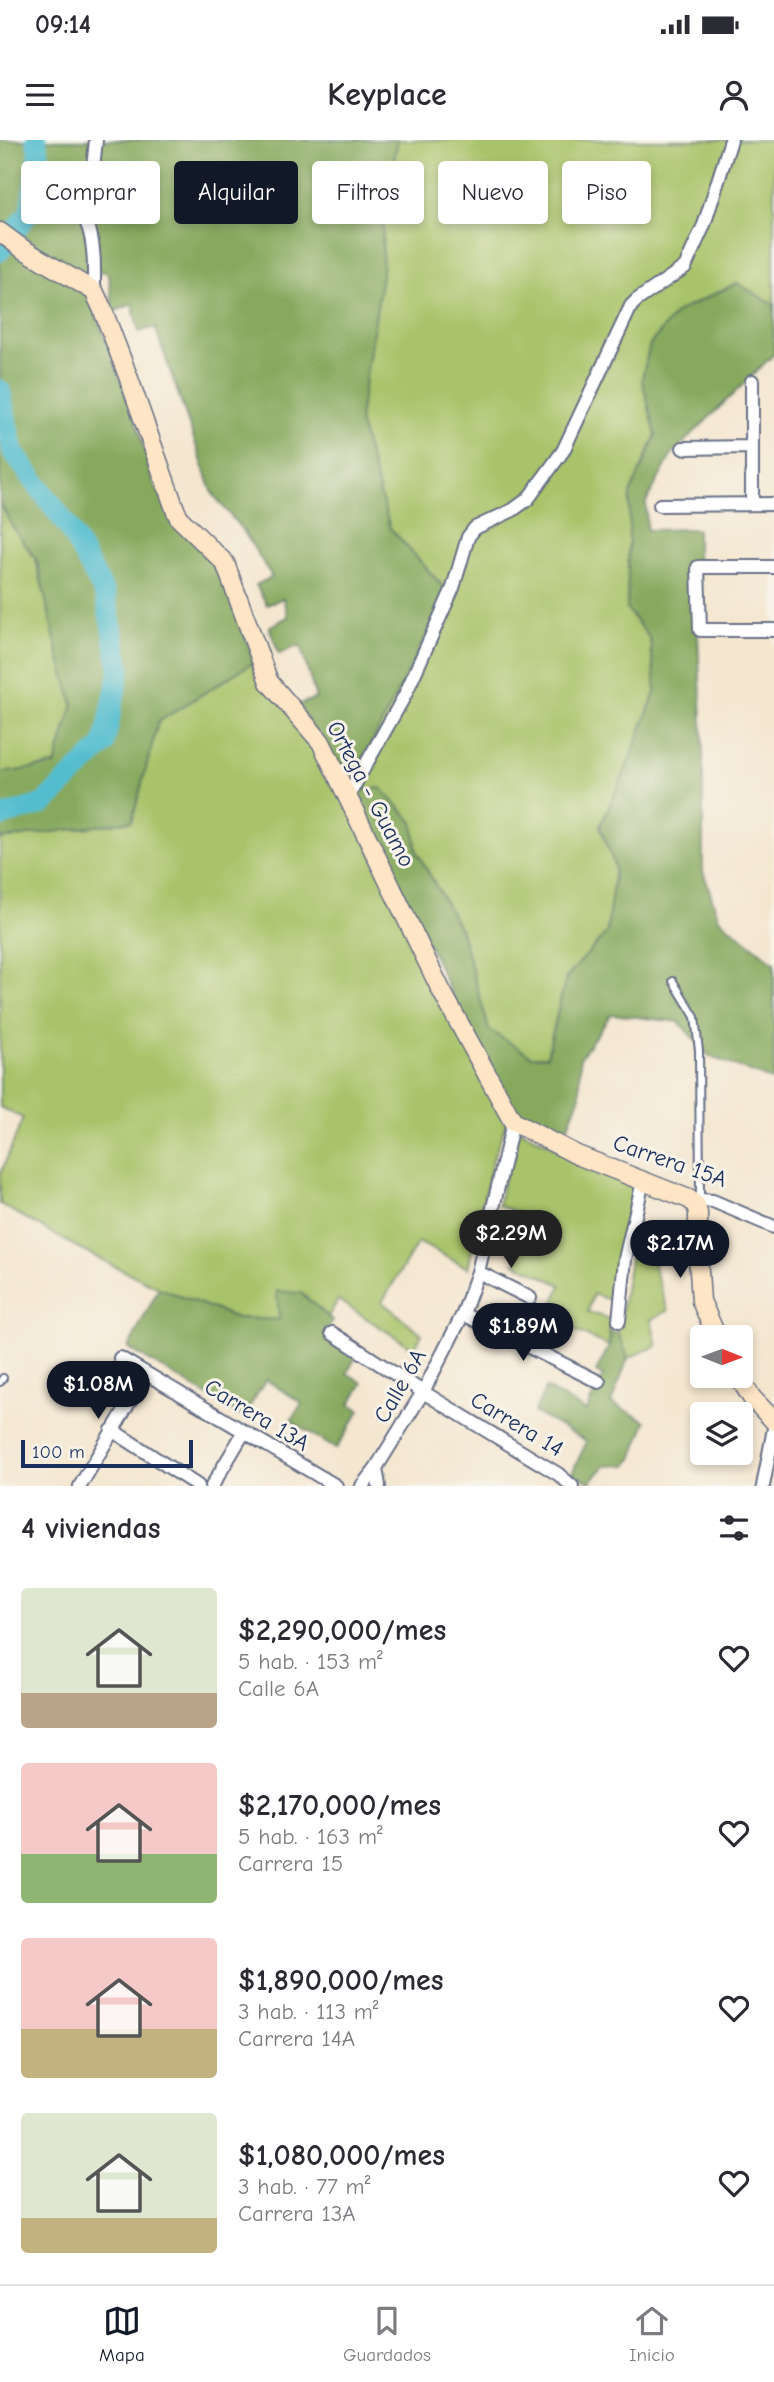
<!DOCTYPE html>
<html lang="es">
<head>
<meta charset="utf-8">
<style>
  body { margin:0; font-family:"Comic Neue",sans-serif; background:#f7f7f7; color:#2b2b33; height:100vh; display:flex; flex-direction:column; font-size:26px; white-space:nowrap }
  * { box-sizing:border-box; margin:0 }
  p { font-size:23px; color:#7c7c81 }
  .icon { flex:none; width:38px; height:38px; fill:none; stroke:currentColor; stroke-width:2; stroke-linecap:round; stroke-linejoin:round }
  .map { position:relative; height:1346px; overflow:hidden }
  .panel { display:flex; flex-direction:column; background:#fff; flex:1 }
  .panel>* { flex:none }
  .hud { position:absolute; left:21px; top:21px; width:733px; height:63px; display:flex; gap:14px }
  .needle { width:46px; rotate:91deg }
  .buttons { position:absolute; left:690px; top:1185px; display:grid; gap:14px }
  .buttons a { display:grid; place-items:center; width:63px; height:63px; border-radius:7px; background:#fff; box-shadow:0 4px 10px #0003; font-size:35px }
  .scale { position:absolute; left:21px; bottom:18px; width:172px; box-sizing:border-box; padding-left:7px; border:4px solid #1b2f5e; border-top:0; font-size:19px; line-height:24px; white-space:nowrap; color:#1b2f5e; -webkit-text-stroke:5px #f7f3e8; paint-order:stroke }
  .price { position:absolute; translate:-50% -60px; padding:0 16px; border-radius:24px; background:#111827; color:#fff; font-size:23px; line-height:46px; filter:drop-shadow(0 2px 4px #0008) }
  .price::after { content:''; position:absolute; left:50%; top:42px; width:21px; height:16px; margin-left:-10px; background:inherit; clip-path:polygon(0 0,100% 0,50% 100%) }
  .price.selected { background:#222; color:#fff }
  ul { padding:0; list-style:none }
  li { display:flex; align-items:center; gap:21px; height:175px; padding:0 21px }
  li span { display:grid; place-items:center; flex:none; width:196px; height:140px; border-radius:7px; color:#555 }
  li>.icon { margin-inline-start:auto }
  span .icon { width:84px; height:84px; fill:#fffc; stroke-width:1 }
  li b { font-size:30px }
  h2 { display:flex; justify-content:space-between; align-items:center; height:84px; padding:0 21px; font-size:30px }
  .pill { padding:0 24px; border-radius:7px; background:#fff; box-shadow:0 4px 10px #0003; font-size:24px; line-height:63px }
  .pill.selected { background:#111827; color:#fff }
  .status { display:flex; justify-content:space-between; align-items:center; height:49px; padding:0 35px; background:#fff; direction:ltr }
  .status svg { height:19px; fill:currentColor }
  header { display:flex; justify-content:space-between; align-items:center; height:91px; padding:0 21px; background:#fff; font-size:32px; font-weight:700 }
  .tabs { display:flex; justify-content:space-around; align-items:center; height:98px; border-top:2px solid #e1e1e2; background:#fff; font-size:19px; color:#7c7c81 }
  .tabs a { display:grid; justify-items:center; gap:4px }
  .tabs .selected { color:#111827 }
  .map>svg:first-child { display:block }
</style>
</head>
<body>
<div class="status"><b>09:14</b><svg viewBox="0 0 49 12"><path d="M0 12V9h3v3zM5 12V6h3v6zM10 12V3h3v9zM15 12V0h3v12zM26 1h20v11H26zM47 4h2v5h-2z"/></svg></div>
<header><svg class="icon" aria-label="menu" viewBox="0 0 24 24"><path d="M4 6h16M4 12h16M4 18h16"/></svg>Keyplace<svg class="icon" aria-label="person" viewBox="0 0 24 24"><circle cx="12" cy="8" r="4"/><path d="M4 21q1-7 8-7t8 7"/></svg></header>
<div class="map">
<svg width="774" height="1346" viewBox="0 0 774 1346">
  <rect width="100%" height="100%" fill="#f7f3e8"/>
  <filter id="ink" filterUnits="userSpaceOnUse"><feTurbulence type="fractalNoise" baseFrequency=".0143" numOctaves="2"/><feDisplacementMap in="SourceGraphic" scale="14" xChannelSelector="R" yChannelSelector="G"/><feConvolveMatrix kernelMatrix="1 2 1 2 8 2 1 2 1" color-interpolation-filters="sRGB"/></filter>
  <filter id="wash" filterUnits="userSpaceOnUse"><feTurbulence type="fractalNoise" baseFrequency=".00686" numOctaves="4" result="noise"/><feDisplacementMap in="SourceGraphic" scale="28" xChannelSelector="R" yChannelSelector="G"/><feGaussianBlur stdDeviation="1.57" result="paint"/><feColorMatrix in="noise" values="0 0 0 0 0 0 0 0 0 0 0 0 0 0 0 0 0 1.4 0 .05"/><feComposite in="paint" operator="in"/></filter>
  <g filter="url(#wash)">
    <rect width="100%" height="100%" fill="#f4e6cf"/>
    <path fill="#a8c369" stroke="#627964" stroke-width="2" d="M398 0H774V165L737 143 677 172 650 204 642 239 656 295 630 354 627 469 650 499 656 550 625 632 600 686 615 727 607 793 566 838 547 916 532 917 489 890 461 791 417 712 412 682 356 650 348 649 437 475 447 451 390 388 359 280 382 135 383 73Z
      M0 361 10 383 35 418 73 564 55 625 0 635Z
      M255 521 316 603 507 981 493 1019 468 1128 418 1102 382 1162 422 1194 414 1209 338 1160 328 1177 301 1153 280 1180 237 1178 159 1148 86 1112 0 1064V1035L23 978 0 967V699L132 681 158 582Z
      M516 988 634 1047 616 1131V1162L593 1154 588 1172 610 1179 609 1206 547 1178 561 1145 515 1123 528 1077 498 1065Z
      M635 1088 661 1094 654 1127 668 1171 651 1179 657 1206 628 1218 618 1193Z"/>
    <path fill="#86a95d" stroke="#506c5e" stroke-width="2" d="M0 0H398L383 73 382 135 359 280 390 388 447 451 437 475 348 649 298 565 316 558 300 505 279 514 269 487 288 477 283 458 267 465 256 445 272 437 244 392 213 354 155 187 139 192 132 164 113 172 109 135 103 131 86 138 0 81Z
      M0 99 89 155 138 287 154 344 174 379 215 418 255 521 158 582 132 681 0 699V633L55 625 73 564 57 509 37 421 10 383 0 361Z
      M737 143 774 165V214L672 314 646 362 647 390 697 389 698 496 703 603V731L719 779 774 823V941L709 916 679 882 611 874 580 918V956L562 1001 517 976 460 872 396 735 367 690 352 658 356 650 381 648 413 682 417 712 461 791 489 890 532 916H547L566 838 607 792 615 727 600 686 625 632 656 550 650 499 627 469 630 354 656 295 642 239 650 204 677 172Z
      M159 1148 237 1178 279 1180 277 1151 301 1153 333 1181 324 1193 356 1217 347 1233 363 1243 350 1264 360 1270 336 1309 291 1281 302 1263 266 1240 243 1277 128 1208Z
      M610 1192 618 1193 628 1218 611 1263 646 1281 632 1319 627 1325 605 1326 590 1342 572 1333 587 1301 534 1272 546 1248 586 1271 603 1236 596 1232 609 1206Z"/>
    <g fill="none" stroke-linecap="round" stroke-linejoin="round">
      <path stroke="#53bdcf" stroke-width="21" d="M0 111 30 71 39 13 36 0
        M0 250 13 312 67 385 105 454 120 529 104 605 43 664 0 677"/>
    </g>
  </g>
  <g filter="url(#ink)">
    <g fill="none" stroke-linecap="round" stroke-linejoin="round">
      <g stroke="#676f86" stroke-width="10">
        <path id="lane" d="M673 841 695 877 699 911 700 1058
          M0 1242 3 1238"/>
      </g>
      <g stroke="#676f86" stroke-width="16">
        <path id="street" d="M94 151C94 130 95 109 89 89 83 71 76 67 76 45L77 41 93 28 96 0
          M752 241V364
          M683 308 752 307
          M660 365 774 364
          M774 427H698L700 490H774
          M347 658 405 555 453 448 468 397 475 388 513 370 528 359 563 311 631 166 637 160 685 127 704 85 731 0
          M689 1059 713 1061 774 1087
          M478 1132 530 1158
          M463 1174 599 1242
          M619 1181 625 1119 643 1041
          M332 1193 423 1252 558 1334 572 1346
          M120 1218 336 1346
          M112 1290 198 1346
          M376 1328 379 1346
          M80 1346 146 1234
          M212 1346 244 1292
          M362 1346 376 1328 423 1252 463 1174 478 1132 513 982
          M763 1346 774 1288"/>
      </g>
      <g stroke="#676f86" stroke-width="21">
        <path id="secondary" d="M0 92 23 109 94 151 102 168 128 236 175 369 179 378 225 423 269 542 321 602 441 850 513 982 577 1015 689 1059 696 1065 698 1073V1116L701 1161 717 1197
          M738 1236 752 1258 774 1281"/>
      </g>
      <use href="#lane" stroke="#fff" stroke-width="6"/>
      <use href="#street" stroke="#fff" stroke-width="12"/>
      <use href="#secondary" stroke="#fde5c5" stroke-width="18"/>
    </g>
  </g>
  <g text-anchor="middle" dominant-baseline="central" stroke-width="6" stroke-linejoin="round" paint-order="stroke">
    <g font-size="23" fill="#1b2f5e" stroke="#f7f3e8">
      <text transform="translate(371 654) rotate(62)">Ortega - Guamo</text>
      <text transform="translate(670 1021) rotate(19)">Carrera 15A</text>
      <text transform="translate(400 1246) rotate(-60)">Calle 6A</text>
      <text transform="translate(257 1275) rotate(31)">Carrera 13A</text>
      <text transform="translate(517 1284) rotate(31)">Carrera 14</text>
    </g>
  </g>
</svg>
<div class="buttons">
<a><svg class="needle" viewBox="-14 -14 28 28"><path d="M0-13l5 13h-10z" fill="#e53935"/><path d="M0 13l5-13h-10z" fill="#7c7c81"/></svg></a>
<a><svg class="icon" aria-label="layers" viewBox="0 0 24 24"><path d="M12 4l9 5-9 5-9-5zM3 14l9 5 9-5"/></svg></a>
</div>
<div class="scale">100 m</div>
<b class="price selected" style="left:511px;top:1130px">$2.29M</b>
<b class="price" style="left:680px;top:1140px">$2.17M</b>
<b class="price" style="left:523px;top:1223px">$1.89M</b>
<b class="price" style="left:98px;top:1281px">$1.08M</b>
<div class="hud">
<a class="pill">Comprar</a>
<a class="pill selected">Alquilar</a>
<a class="pill">Filtros</a>
<a class="pill">Nuevo</a>
<a class="pill">Piso</a>
</div>
</div>
<section class="panel">
<h2>4 viviendas<svg class="icon" aria-label="filters" viewBox="0 0 24 24"><path d="M4 7h16M4 17h16"/><circle cx="9" cy="7" r="2"/><circle cx="15" cy="17" r="2"/></svg></h2>
<ul>
<li><span style="background:linear-gradient(#dfe7d0 75%,#b9a48a 0)"><svg class="icon" aria-label="home" viewBox="0 0 24 24"><path d="M3 11l9-7 9 7M6 9v11h12V9"/></svg></span><div><b>$2,290,000/mes</b><p>5 hab. · 153 m²</p><p>Calle 6A</p></div><svg class="icon" aria-label="heart" viewBox="0 0 24 24"><path d="M12 20l-8-8c-3-5 5-10 8-4 3-6 11-1 8 4z"/></svg></li>
<li><span style="background:linear-gradient(#f6c9c9 65%,#8fb573 0)"><svg class="icon" aria-label="home" viewBox="0 0 24 24"><path d="M3 11l9-7 9 7M6 9v11h12V9"/></svg></span><div><b>$2,170,000/mes</b><p>5 hab. · 163 m²</p><p>Carrera 15</p></div><svg class="icon" aria-label="heart" viewBox="0 0 24 24"><path d="M12 20l-8-8c-3-5 5-10 8-4 3-6 11-1 8 4z"/></svg></li>
<li><span style="background:linear-gradient(#f6c9c9 65%,#c2b280 0)"><svg class="icon" aria-label="home" viewBox="0 0 24 24"><path d="M3 11l9-7 9 7M6 9v11h12V9"/></svg></span><div><b>$1,890,000/mes</b><p>3 hab. · 113 m²</p><p>Carrera 14A</p></div><svg class="icon" aria-label="heart" viewBox="0 0 24 24"><path d="M12 20l-8-8c-3-5 5-10 8-4 3-6 11-1 8 4z"/></svg></li>
<li><span style="background:linear-gradient(#dfe7d0 75%,#c2b280 0)"><svg class="icon" aria-label="home" viewBox="0 0 24 24"><path d="M3 11l9-7 9 7M6 9v11h12V9"/></svg></span><div><b>$1,080,000/mes</b><p>3 hab. · 77 m²</p><p>Carrera 13A</p></div><svg class="icon" aria-label="heart" viewBox="0 0 24 24"><path d="M12 20l-8-8c-3-5 5-10 8-4 3-6 11-1 8 4z"/></svg></li>
</ul>
</section>
<nav class="tabs">
<a class="selected"><svg class="icon" aria-label="map" viewBox="0 0 24 24"><path d="M3 6l6-2 6 2 6-2v14l-6 2-6-2-6 2zM9 4v14M15 6v14"/></svg>Mapa</a>
<a><svg class="icon" aria-label="saved" viewBox="0 0 24 24"><path d="M7 4h10v16l-5-4-5 4z"/></svg>Guardados</a>
<a><svg class="icon" aria-label="home" viewBox="0 0 24 24"><path d="M3 11l9-7 9 7M6 9v11h12V9"/></svg>Inicio</a>
</nav>
</body>
</html>
